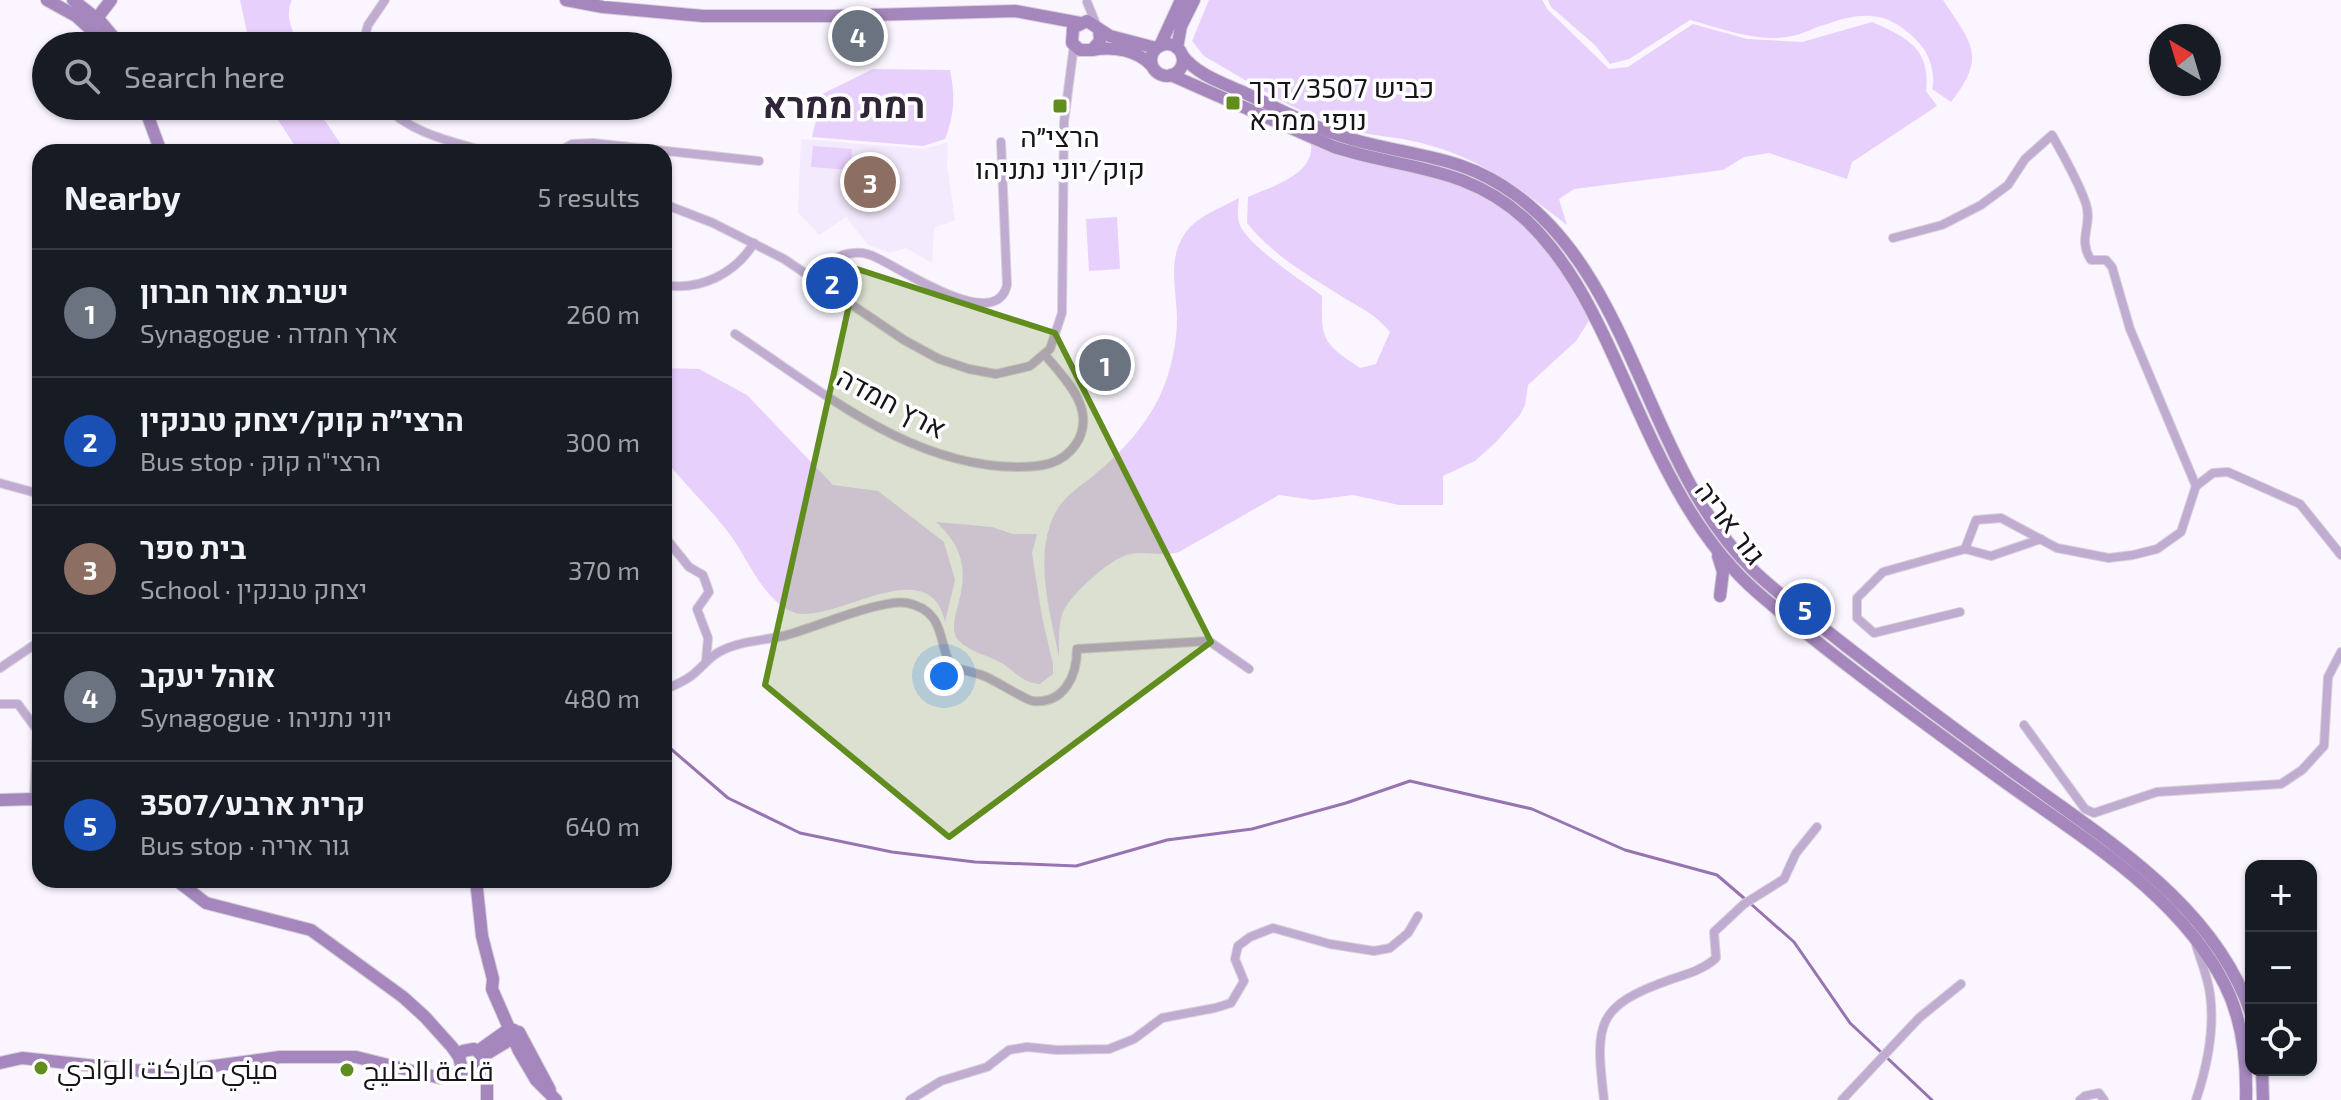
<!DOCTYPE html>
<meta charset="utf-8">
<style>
:root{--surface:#171b24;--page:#242831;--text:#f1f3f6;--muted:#9ea1a6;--line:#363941;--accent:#0b8043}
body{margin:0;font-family:"Exo 2",Cairo,Heebo,sans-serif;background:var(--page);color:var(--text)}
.controls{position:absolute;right:24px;bottom:24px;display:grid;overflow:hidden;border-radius:16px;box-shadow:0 2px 6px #0004}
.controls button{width:72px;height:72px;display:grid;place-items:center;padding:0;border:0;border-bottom:2px solid var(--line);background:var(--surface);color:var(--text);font:40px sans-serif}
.compass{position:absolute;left:2149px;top:24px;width:72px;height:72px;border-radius:50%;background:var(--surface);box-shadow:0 2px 6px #0004;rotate:322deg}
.you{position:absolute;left:944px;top:676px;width:28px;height:28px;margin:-20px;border:6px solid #fff;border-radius:50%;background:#1a73e8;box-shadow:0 0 0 12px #1a73e833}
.badge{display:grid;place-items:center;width:52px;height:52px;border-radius:50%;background:var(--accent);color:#fff;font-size:26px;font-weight:700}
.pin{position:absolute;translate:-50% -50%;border:4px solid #fff;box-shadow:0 2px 8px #0006}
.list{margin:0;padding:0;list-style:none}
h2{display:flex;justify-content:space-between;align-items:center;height:104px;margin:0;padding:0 32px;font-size:34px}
h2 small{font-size:26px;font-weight:400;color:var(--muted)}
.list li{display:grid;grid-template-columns:52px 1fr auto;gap:24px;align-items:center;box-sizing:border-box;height:128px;padding:0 32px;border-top:2px solid var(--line)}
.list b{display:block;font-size:30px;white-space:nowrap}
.list p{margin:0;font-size:26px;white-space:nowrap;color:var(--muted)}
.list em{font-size:26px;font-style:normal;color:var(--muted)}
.icon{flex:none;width:44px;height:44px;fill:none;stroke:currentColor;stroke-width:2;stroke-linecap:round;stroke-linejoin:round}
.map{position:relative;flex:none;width:2341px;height:1100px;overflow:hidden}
.search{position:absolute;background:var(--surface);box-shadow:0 2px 6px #0004;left:32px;top:32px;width:640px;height:88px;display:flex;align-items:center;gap:20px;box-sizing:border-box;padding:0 28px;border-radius:44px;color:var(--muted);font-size:30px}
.panel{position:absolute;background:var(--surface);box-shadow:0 2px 6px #0004;left:32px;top:144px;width:640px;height:744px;border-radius:24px}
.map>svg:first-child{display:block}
.built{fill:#f4eafd}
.green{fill:#e7d0fb}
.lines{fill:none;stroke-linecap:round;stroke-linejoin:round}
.stream{stroke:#9774b1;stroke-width:3}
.street-casing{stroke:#d6d1da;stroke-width:10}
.secondary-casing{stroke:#d6d1da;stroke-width:14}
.street{stroke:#c0acd1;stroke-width:8}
.secondary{stroke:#a587bd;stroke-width:12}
.marked{fill:#618d1f;fill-opacity:0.2;stroke:#618d1f;stroke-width:6;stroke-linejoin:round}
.poi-dot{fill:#618d1f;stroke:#fff;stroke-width:3}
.labels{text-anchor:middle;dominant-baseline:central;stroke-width:7;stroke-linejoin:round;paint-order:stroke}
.poi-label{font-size:28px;fill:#18131b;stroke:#fff;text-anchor:start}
.street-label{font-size:28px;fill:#18131b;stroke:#fff}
.district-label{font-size:36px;font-weight:bold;fill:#302638;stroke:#fff}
</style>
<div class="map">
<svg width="2341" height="1100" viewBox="0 0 2341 1100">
<rect width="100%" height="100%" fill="#faf5fe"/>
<!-- built -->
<path class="built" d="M801 139 924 149 948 142 947 165 955 220 934 228 932 263 906 248 890 253 868 245 846 217 819 235 798 212Z"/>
<!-- green -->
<g class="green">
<path d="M240 0H292C284 17 293 29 298 46H250Z"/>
<path d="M1209 0H1542L1548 10 1609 69 1628 67 1693 24 1747 39 1802 42 1872 22C1906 37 1931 48 1926 91L1937 106 1852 162 1847 179 1769 153 1744 157 1723 170 1574 189 1559 199 1567 225C1517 186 1475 154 1412 141 1392 136 1371 136 1351 130 1299 115 1251 83 1204 56L1192 41Z"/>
<path d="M1548 0H1943C1972 44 1987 56 1951 102L1932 89C1936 75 1930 55 1920 44 1891 12 1866 10 1827 24 1815 27 1804 34 1792 36 1758 43 1723 29 1690 20L1629 59 1610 64 1595 45 1551 7Z"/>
<path d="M873 69 950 70C955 95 955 114 945 139L923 146 812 137 815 124 820 116V95Z"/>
<path d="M269 106H315L346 152H299Z"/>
<path d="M1311 144C1348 164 1390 165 1430 175 1514 195 1549 249 1592 316L1576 341 1528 385 1525 405 1520 415 1495 443 1475 461 1443 476V505H1399L1353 495 1314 500 1279 495 1179 552C1159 557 1147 551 1130 554 1112 557 1067 597 1062 615 1058 628 1059 644 1059 658 1051 616 1036 567 1050 525 1059 499 1073 492 1093 476 1120 454 1148 424 1162 391 1171 371 1177 342 1177 319 1177 292 1167 261 1184 235 1195 217 1221 208 1239 198 1238 208 1236 220 1242 229 1256 251 1301 280 1322 296 1321 341 1323 343 1360 368L1376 364 1390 332C1377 316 1363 309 1346 299 1311 277 1273 256 1247 223L1248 197C1270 187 1315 175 1311 144Z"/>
<path d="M813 146 852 149 851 170 811 167Z"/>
<path d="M1117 217 1120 269 1089 271 1086 219Z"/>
<path d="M664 368 699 369 747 395 833 485 878 491 944 542 955 580 945 622C929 548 832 627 793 612 762 600 747 556 728 532 708 506 684 484 664 458Z"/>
<path d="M936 522 992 527 1013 534H1037L1032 553 1042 617 1053 664V674L1040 684C1025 684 1015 672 1003 664 990 656 970 652 959 641 938 619 993 573 936 522Z"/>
</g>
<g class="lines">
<!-- stream -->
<g class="stream">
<path d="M664 743 728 798 800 833 892 852 975 862 1076 866 1167 840 1252 829 1346 803 1410 781 1532 809 1625 850 1717 875 1745 899"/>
<path d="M1751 904 1794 942 1850 1023 1932 1100"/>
</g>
<defs>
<g id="street">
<path d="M1087 2 1096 24"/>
<path d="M362 46 368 25 385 0"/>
<path d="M385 106C412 134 452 141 487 152"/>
<path d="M558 152 572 144 593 143 759 161"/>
<path d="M664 204 713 223 784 259 904 340 939 359 969 369 996 374 1030 366 1050 349 1062 313 1064 122 1074 45"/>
<path d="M1893 238 1942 225 1981 205 2008 185 2025 159 2052 135C2064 157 2078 180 2086 204 2093 225 2077 239 2091 260H2106L2112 267 2130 329 2196 486"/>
<path d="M812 279C824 267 836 254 853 253 861 252 870 254 877 258 900 268 996 334 1007 285L1001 142"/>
<path d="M664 285C700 291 735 274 754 243"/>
<path d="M735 334C821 390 908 466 1017 467 1040 467 1062 465 1076 444 1098 410 1065 379 1045 355"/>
<path d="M0 483 40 494"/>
<path d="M664 536 689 567 703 575 709 592 697 609 708 638 706 661"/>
<path d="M1965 549 1976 520 2001 518 2057 548 2109 558 2133 555 2157 549 2181 532 2196 486 2213 473 2228 472 2300 504 2341 555"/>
<path d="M1960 612 1874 633 1857 618V598L1883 572 1965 549 1991 556 2041 539"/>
<path d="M0 668 40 641"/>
<path d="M664 690C673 686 683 682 691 676 701 669 708 658 719 652 739 641 761 641 783 636 812 629 882 598 907 603 951 611 936 655 955 667 963 671 975 672 984 676 995 680 1025 700 1033 701 1064 704 1077 676 1077 649L1209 641 1249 669"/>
<path d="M0 704H18L37 730 34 799"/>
<path d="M2024 725 2085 809 2094 813 2157 792 2281 784 2302 770 2324 746 2328 677 2341 652"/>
<path d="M910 1100 941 1081 987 1067 1009 1050 1027 1047 1057 1050 1109 1049 1134 1039 1162 1018 1215 1008 1231 1003 1244 981 1235 959 1238 946 1250 937 1273 928 1330 944 1374 951 1390 948 1408 933 1418 916"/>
<path d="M1604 1100C1595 1023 1595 1006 1672 979 1688 974 1704 969 1716 958L1714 932 1744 904 1784 879 1796 853 1817 827"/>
<path d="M1842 1100 1919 1018 1961 984"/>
<path d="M2080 1100 2085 1096 2099 1093 2104 1100"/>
<path d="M2196 1100C2207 1067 2215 1030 2210 994 2208 978 2201 961 2196 945"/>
</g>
<g id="secondary">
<path d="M47 0 76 16 109 46"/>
<path d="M73 0 101 22 121 46"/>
<path d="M566 0 603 7 703 16H833L1015 11 1080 23"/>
<path d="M94 22 111 0"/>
<path d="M1099 29 1100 41 1092 50H1080L1072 43 1073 28 1087 21 1110 36 1156 48"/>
<circle cx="1167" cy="60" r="16"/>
<path d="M1160 46 1181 0"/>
<path d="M1177 48 1181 26 1194 0"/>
<path d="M1092 50C1113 46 1138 50 1152 66"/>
<path d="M1182 55C1197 75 1223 83 1245 93 1283 111 1321 132 1362 142 1420 157 1465 157 1516 195 1636 283 1646 466 1753 570 1782 598 1815 621 1846 646 1905 692 1965 737 2026 781 2112 844 2214 906 2251 1013"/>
<path d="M1171 75 1334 147C1405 170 1467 165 1526 220 1565 257 1590 305 1612 353 1652 439 1686 531 1759 594 1836 660 1920 720 2002 780 2082 838 2179 894 2225 985 2243 1021 2247 1061 2246 1100"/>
<path d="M144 106 161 152"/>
<path d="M1718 556 1723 572 1720 596"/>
<path d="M0 800 34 799 40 803"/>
<path d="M176 880 206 903 311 930 403 997 425 1017 452 1047 459 1057 462 1069 474 1072 482 1065 480 1053 474 1049 463 1051 459 1057"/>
<path d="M476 880 482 936 493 979 492 989 519 1051 536 1080 556 1100"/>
<path d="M519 1032 550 1090"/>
<path d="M478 1051 509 1029 514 1030"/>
<path d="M483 1056 513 1038 516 1033"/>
<path d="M483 1061 487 1078V1100"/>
<path d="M0 1063 22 1058 162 1073 280 1057H356L440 1078 467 1072"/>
<path d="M2262 1070 2263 1100"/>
</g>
</defs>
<!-- street casing -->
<use href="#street" class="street-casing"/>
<!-- secondary casing -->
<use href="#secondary" class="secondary-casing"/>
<!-- street -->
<use href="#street" class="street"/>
<!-- secondary -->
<use href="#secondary" class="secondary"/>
</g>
<!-- marked area -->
<path class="marked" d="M857 269 1055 333 1211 642 949 837 765 685Z"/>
<!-- markers -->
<g class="poi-dot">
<rect x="1225" y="95" width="16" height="16" rx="4"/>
<rect x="1052" y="98" width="16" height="16" rx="4"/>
<circle cx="41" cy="1068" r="8"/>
<circle cx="347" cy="1070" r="8"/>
</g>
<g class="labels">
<!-- poi labels -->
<g class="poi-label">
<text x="1249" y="87">כביש 3507/דרך<tspan x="1249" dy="32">נופי ממרא</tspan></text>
<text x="1060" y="136" text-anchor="middle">הרצי״ה<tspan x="1060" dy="32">קוק/יוני נתניהו</tspan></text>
<text x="57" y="1068">ميني ماركت الوادي</text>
<text x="363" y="1070">قاعة الخليج</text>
</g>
<!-- street labels -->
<g class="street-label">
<text transform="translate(892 402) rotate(28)">ארץ חמדה</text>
<text transform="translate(1731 522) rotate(53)">גור אריה</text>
</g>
<!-- district labels -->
<g class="district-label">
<text x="844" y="103">רמת ממרא</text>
</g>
</g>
</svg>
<div class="controls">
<button>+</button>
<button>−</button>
<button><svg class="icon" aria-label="locate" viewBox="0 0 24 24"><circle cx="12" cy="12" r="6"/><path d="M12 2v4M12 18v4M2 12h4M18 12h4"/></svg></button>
</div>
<svg class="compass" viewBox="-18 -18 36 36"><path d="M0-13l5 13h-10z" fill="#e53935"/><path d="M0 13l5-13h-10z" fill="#9ea1a6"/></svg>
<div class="you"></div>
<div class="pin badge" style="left:1105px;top:365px;background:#6b7280">1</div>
<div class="pin badge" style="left:832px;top:283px;background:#1a4fb4">2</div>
<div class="pin badge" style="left:870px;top:182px;background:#8d6e63">3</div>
<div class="pin badge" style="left:858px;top:36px;background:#6b7280">4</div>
<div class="pin badge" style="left:1805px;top:609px;background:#1a4fb4">5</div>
<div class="search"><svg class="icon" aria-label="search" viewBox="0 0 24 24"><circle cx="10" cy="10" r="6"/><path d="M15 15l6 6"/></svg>Search here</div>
<section class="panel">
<h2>Nearby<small>5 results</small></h2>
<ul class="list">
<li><span class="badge" style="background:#6b7280">1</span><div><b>ישיבת אור חברון</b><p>Synagogue · ארץ חמדה</p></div><em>260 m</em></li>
<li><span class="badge" style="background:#1a4fb4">2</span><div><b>הרצי״ה קוק/יצחק טבנקין</b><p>Bus stop · הרצי&quot;ה קוק</p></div><em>300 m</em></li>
<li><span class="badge" style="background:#8d6e63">3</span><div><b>בית ספר</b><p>School · יצחק טבנקין</p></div><em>370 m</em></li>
<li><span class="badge" style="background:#6b7280">4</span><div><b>אוהל יעקב</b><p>Synagogue · יוני נתניהו</p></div><em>480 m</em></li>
<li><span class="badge" style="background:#1a4fb4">5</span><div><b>קרית ארבע/3507</b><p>Bus stop · גור אריה</p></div><em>640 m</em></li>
</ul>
</section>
</div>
